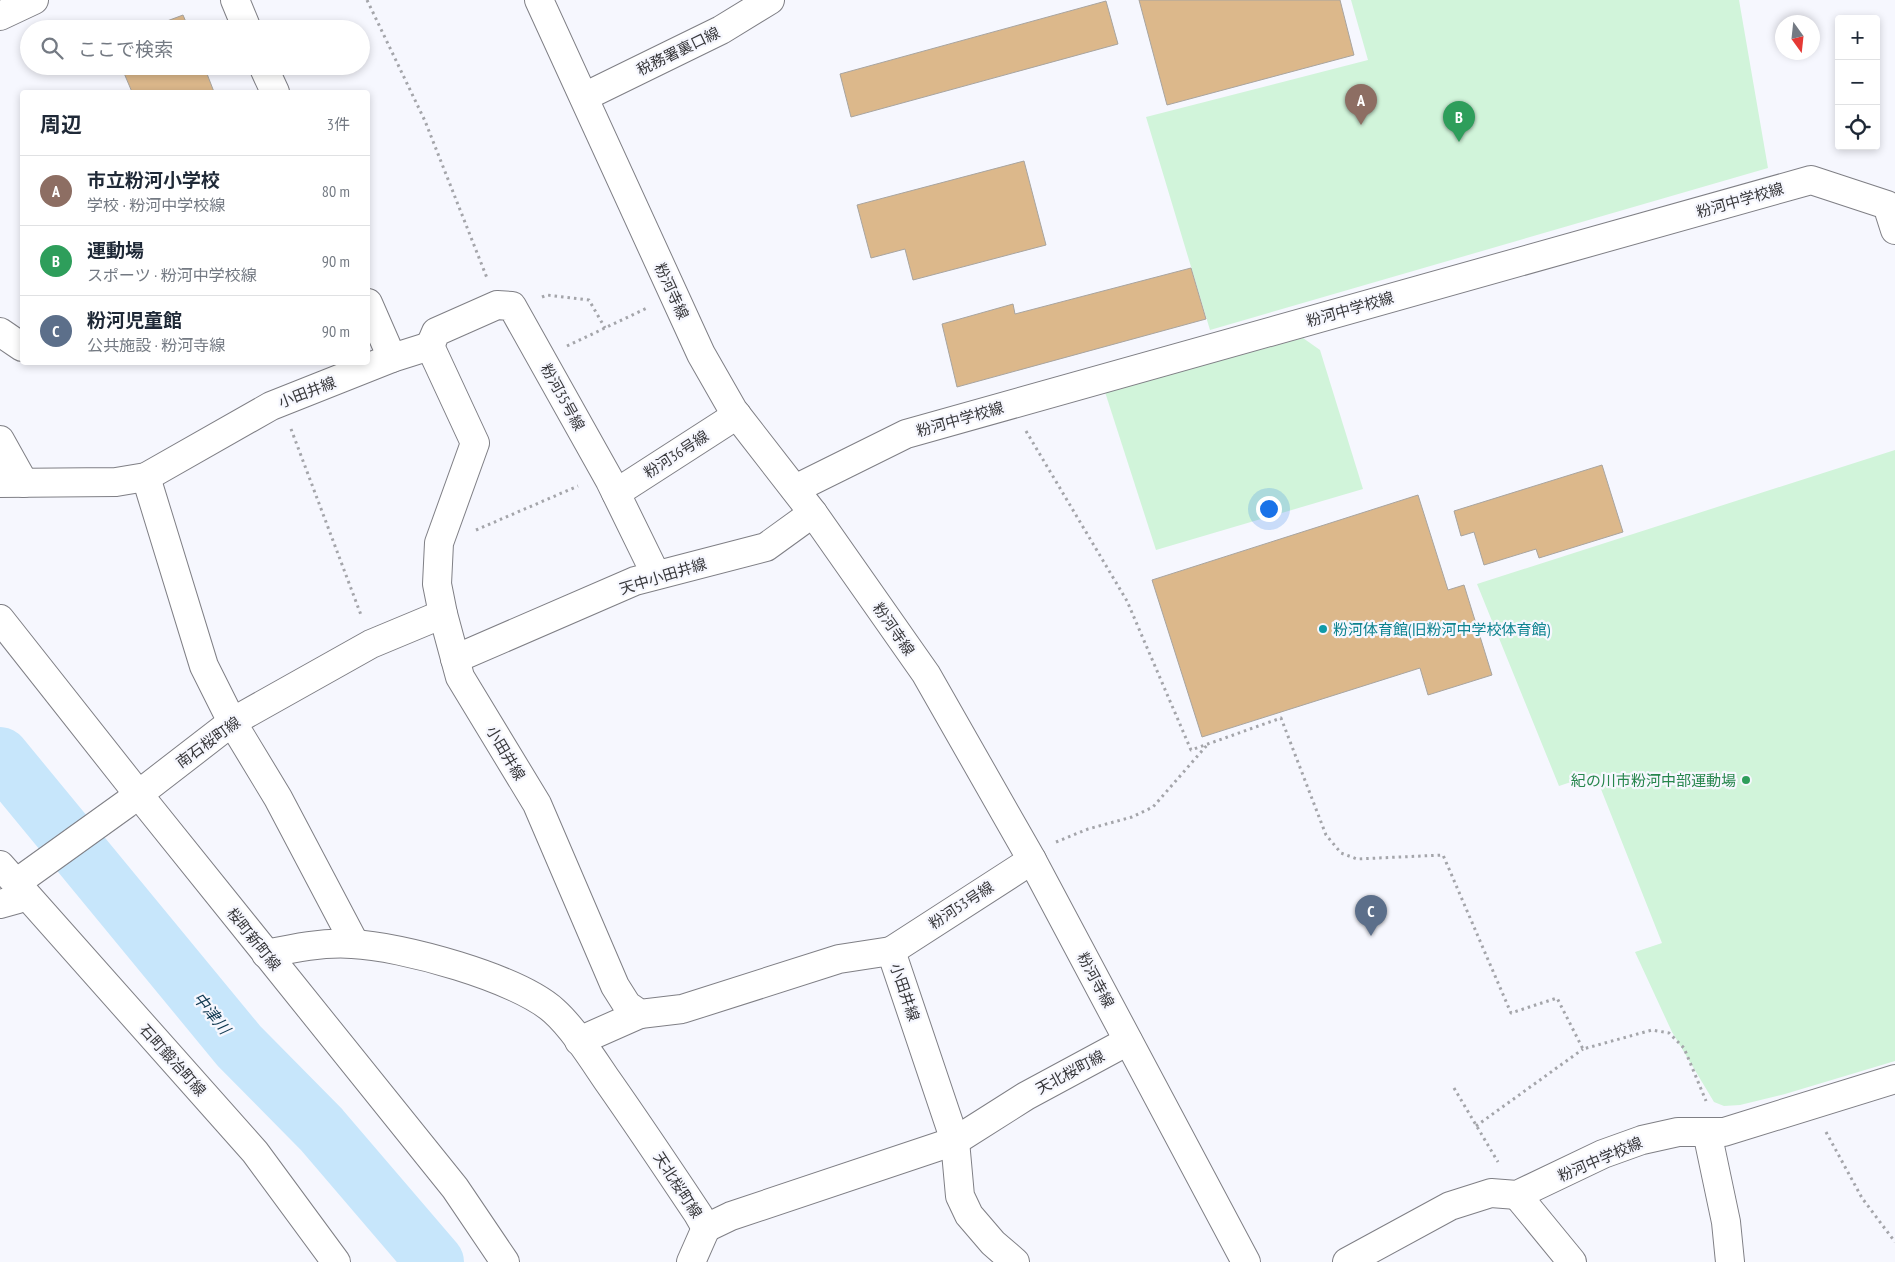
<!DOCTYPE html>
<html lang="ja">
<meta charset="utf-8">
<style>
:root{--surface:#fff;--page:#f2f2f3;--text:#1f2937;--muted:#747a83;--line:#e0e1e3;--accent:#536ee3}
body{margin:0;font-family:"PT Sans Narrow","Noto Sans JP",sans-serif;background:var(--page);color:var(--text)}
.controls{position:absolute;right:15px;top:15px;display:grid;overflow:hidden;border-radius:5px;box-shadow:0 2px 8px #0003}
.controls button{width:45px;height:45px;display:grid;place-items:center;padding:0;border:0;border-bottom:1px solid var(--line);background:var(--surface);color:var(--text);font:25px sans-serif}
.compass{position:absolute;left:1775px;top:15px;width:45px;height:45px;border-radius:50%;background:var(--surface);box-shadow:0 2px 8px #0003;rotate:165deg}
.you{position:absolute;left:1268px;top:508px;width:18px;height:18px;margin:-12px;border:4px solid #fff;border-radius:50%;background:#1a73e8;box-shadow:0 0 0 8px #1a73e833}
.badge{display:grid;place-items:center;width:32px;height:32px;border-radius:50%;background:var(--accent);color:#fff;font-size:16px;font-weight:700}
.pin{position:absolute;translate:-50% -41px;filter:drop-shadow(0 1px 2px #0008)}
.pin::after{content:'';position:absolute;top:26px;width:18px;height:15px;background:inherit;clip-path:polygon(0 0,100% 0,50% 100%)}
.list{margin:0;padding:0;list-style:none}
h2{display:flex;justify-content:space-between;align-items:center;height:65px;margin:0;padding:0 20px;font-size:21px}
h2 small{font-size:16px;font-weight:400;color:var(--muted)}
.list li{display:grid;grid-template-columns:32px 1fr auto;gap:15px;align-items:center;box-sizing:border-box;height:70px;padding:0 20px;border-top:1px solid var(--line)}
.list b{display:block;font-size:19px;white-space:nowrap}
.list p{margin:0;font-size:16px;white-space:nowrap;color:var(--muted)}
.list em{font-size:16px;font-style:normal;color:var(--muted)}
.icon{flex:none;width:28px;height:28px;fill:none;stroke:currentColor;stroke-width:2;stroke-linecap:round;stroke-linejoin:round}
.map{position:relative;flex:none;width:1895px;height:1262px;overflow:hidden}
.search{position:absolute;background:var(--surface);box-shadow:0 2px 8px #0003;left:20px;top:20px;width:350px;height:55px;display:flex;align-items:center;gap:12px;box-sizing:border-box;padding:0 18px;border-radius:28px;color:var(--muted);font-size:19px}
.panel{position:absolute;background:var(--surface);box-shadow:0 2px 8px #0003;left:20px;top:90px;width:350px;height:275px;border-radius:5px}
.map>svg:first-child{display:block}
.green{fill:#d1f4da}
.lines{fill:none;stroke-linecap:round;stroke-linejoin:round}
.river{stroke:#c7e6fb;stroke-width:58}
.building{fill:#dcb88b;stroke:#a8a49f}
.street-casing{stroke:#7f7f85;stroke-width:30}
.secondary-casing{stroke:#7f7f85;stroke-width:30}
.path{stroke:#a4a5aa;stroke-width:3;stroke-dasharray:2.5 4;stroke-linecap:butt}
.street{stroke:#fff;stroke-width:28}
.secondary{stroke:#fff;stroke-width:28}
.culture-dot{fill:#0f9aa8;stroke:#f6f7fe;stroke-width:2}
.leisure-dot{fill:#2e9e5b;stroke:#f6f7fe;stroke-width:2}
.labels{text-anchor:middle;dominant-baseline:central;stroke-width:4.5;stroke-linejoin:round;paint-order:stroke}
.street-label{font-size:15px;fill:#37373a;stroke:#f6f7fe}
.culture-label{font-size:15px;fill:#0d838f;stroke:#f6f7fe;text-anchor:start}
.leisure-label{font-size:15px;fill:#27864d;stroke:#f6f7fe;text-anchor:end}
.water-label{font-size:16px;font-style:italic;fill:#0e3850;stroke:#f6f7fe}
</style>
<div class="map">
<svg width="1895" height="1262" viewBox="0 0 1895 1262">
<rect width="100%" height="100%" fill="#f6f7fe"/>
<!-- green -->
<g class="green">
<path d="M1351 0H1739L1768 168 1210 330 1146 117 1368 60Z"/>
<path d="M1303 338 1320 350 1363 489 1156 550 1105 392Z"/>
<path d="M1895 450V1061L1785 1094 1740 1105 1724 1106 1714 1102 1672 1032 1635 952 1662 943 1595 774 1559 786 1477 584Z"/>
</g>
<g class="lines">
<!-- river -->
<path class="river" d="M0 756 239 1046 321 1129 435 1262"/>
</g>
<!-- building -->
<g class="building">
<path d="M1139 0H1340L1354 55 1167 105Z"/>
<path d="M1106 1 1118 44 851 117 840 74Z"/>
<path d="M183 15 189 29H170L167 21Z"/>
<path d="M121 66H204L214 92H132Z"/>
<path d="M1024 161 1046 245 913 280 905 249 871 258 857 205Z"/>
<path d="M1191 268 1206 319 957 387 942 324 1013 304 1015 314Z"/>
<path d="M1602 465 1623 532 1539 558 1536 549 1484 565 1474 532 1461 536 1454 511Z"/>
<path d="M1418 495 1448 590 1464 585 1492 675 1428 695 1420 668 1202 737 1152 580Z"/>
</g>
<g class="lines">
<defs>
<g id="street">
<path d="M235 0 247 29"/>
<path d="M263 66 275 92"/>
<path d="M584 97 721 30 770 0"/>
<path d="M368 303 392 358"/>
<path d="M0 332 22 347"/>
<path d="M430 346 475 443 439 543 437 584 443 614 460 677 537 804 615 986 627 1005 640 1014 682 1009 839 959 891 951 955 1141 960 1196 969 1215 993 1243 1015 1262"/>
<path d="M430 346 436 332 497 305 512 306 610 481 656 575"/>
<path d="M0 440 24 483"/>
<path d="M146 477 204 666 232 722 278 798 355 944"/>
<path d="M0 483 116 482 146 477 271 406 392 358 430 346"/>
<path d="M795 489 906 434 1811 180 1887 205 1895 230"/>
<path d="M616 493 737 415"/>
<path d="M0 619 139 795 455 1188 505 1262"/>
<path d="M455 659 635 581 766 547 813 513"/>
<path d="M0 865 255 1152 336 1262"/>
<path d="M0 904 18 899 23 878 126 804 232 722 371 644 443 614"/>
<path d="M891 951 1032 860"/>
<path d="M266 954C294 948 323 942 352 944 401 946 518 978 554 1011 573 1028 592 1058 607 1080 638 1124 668 1169 698 1214L706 1228 731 1216 955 1141 1026 1096 1128 1041"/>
<path d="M579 1041 640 1014"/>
<path d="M1707 1132 1726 1222 1730 1262"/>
<path d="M1517 1195 1572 1262"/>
<path d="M691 1262 706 1228"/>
<path d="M1347 1262 1450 1206 1491 1193 1517 1195 1603 1154 1642 1140 1678 1132H1724L1895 1079"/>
</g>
<g id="secondary">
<path d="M539 0 701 354 733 410 813 513 926 674 1032 860 1246 1262"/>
<path d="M0 16 34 0"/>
</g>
</defs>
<!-- street casing -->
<use href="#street" class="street-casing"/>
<!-- secondary casing -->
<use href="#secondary" class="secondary-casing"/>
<!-- path -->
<g class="path">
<path d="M367 0 425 121 487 278"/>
<path d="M542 297 547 295 589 300 605 328"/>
<path d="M567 346 647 308"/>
<path d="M291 429 361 615"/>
<path d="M1026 431 1127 601 1191 750 1281 718 1326 835 1341 853 1357 859 1443 855 1511 1013 1557 998 1583 1049 1652 1030 1669 1033 1684 1048 1706 1101"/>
<path d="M476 530 578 486"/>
<path d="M1056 842 1088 829 1132 817 1153 807 1208 744"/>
<path d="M1454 1088 1498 1162"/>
<path d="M1476 1126 1583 1049"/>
<path d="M1826 1132 1862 1198 1895 1242"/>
</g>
<!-- street -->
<use href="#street" class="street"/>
<!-- secondary -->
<use href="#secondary" class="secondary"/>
</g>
<!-- markers -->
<circle class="culture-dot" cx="1323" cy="629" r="5"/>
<circle class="leisure-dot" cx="1746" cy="780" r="5"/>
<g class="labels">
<!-- street labels -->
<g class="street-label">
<text transform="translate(678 51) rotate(-26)">税務署裏口線</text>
<text transform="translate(1740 200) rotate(-16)">粉河中学校線</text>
<text transform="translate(672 291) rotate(65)">粉河寺線</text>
<text transform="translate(1350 309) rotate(-16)">粉河中学校線</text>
<text transform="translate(307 392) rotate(-21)">小田井線</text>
<text transform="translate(563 397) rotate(61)">粉河35号線</text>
<text transform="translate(960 419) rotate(-16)">粉河中学校線</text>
<text transform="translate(676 454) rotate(-33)">粉河36号線</text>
<text transform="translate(663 576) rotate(-17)">天中小田井線</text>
<text transform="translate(894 629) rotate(55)">粉河寺線</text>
<text transform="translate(208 742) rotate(-36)">南石桜町線</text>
<text transform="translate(506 753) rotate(59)">小田井線</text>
<text transform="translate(961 905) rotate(-33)">粉河53号線</text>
<text transform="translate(254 939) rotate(51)">桜町新町線</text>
<text transform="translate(1096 980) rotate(62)">粉河寺線</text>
<text transform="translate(905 992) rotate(71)">小田井線</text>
<text transform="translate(173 1060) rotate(48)">石町鍛冶町線</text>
<text transform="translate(1070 1072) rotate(-28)">天北桜町線</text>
<text transform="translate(1600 1159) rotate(-23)">粉河中学校線</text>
<text transform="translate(678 1185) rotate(57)">天北桜町線</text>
</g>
<!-- culture labels -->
<g class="culture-label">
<text x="1333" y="629">粉河体育館(旧粉河中学校体育館)</text>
</g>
<!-- leisure labels -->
<g class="leisure-label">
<text x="1736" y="780">紀の川市粉河中部運動場</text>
</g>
<!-- water labels -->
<g class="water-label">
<text transform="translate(212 1013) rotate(51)">中津川</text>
</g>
</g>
</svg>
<div class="controls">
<button>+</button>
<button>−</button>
<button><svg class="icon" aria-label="locate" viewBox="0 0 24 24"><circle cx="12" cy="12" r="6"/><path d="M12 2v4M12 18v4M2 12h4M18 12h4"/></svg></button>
</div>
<svg class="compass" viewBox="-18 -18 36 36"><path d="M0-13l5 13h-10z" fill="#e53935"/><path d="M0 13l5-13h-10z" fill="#747a83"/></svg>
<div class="you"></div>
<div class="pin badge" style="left:1361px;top:125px;background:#8d6e63">A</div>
<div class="pin badge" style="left:1459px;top:142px;background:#2e9e5b">B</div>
<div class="pin badge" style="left:1371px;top:936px;background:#5c6f8a">C</div>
<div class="search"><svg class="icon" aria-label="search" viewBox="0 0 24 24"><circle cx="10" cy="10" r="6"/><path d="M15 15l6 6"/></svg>ここで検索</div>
<section class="panel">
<h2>周辺<small>3件</small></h2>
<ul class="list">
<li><span class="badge" style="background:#8d6e63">A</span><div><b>市立粉河小学校</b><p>学校 · 粉河中学校線</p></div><em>80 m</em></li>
<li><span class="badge" style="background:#2e9e5b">B</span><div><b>運動場</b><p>スポーツ · 粉河中学校線</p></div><em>90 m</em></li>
<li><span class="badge" style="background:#5c6f8a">C</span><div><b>粉河児童館</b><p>公共施設 · 粉河寺線</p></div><em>90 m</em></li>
</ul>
</section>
</div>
